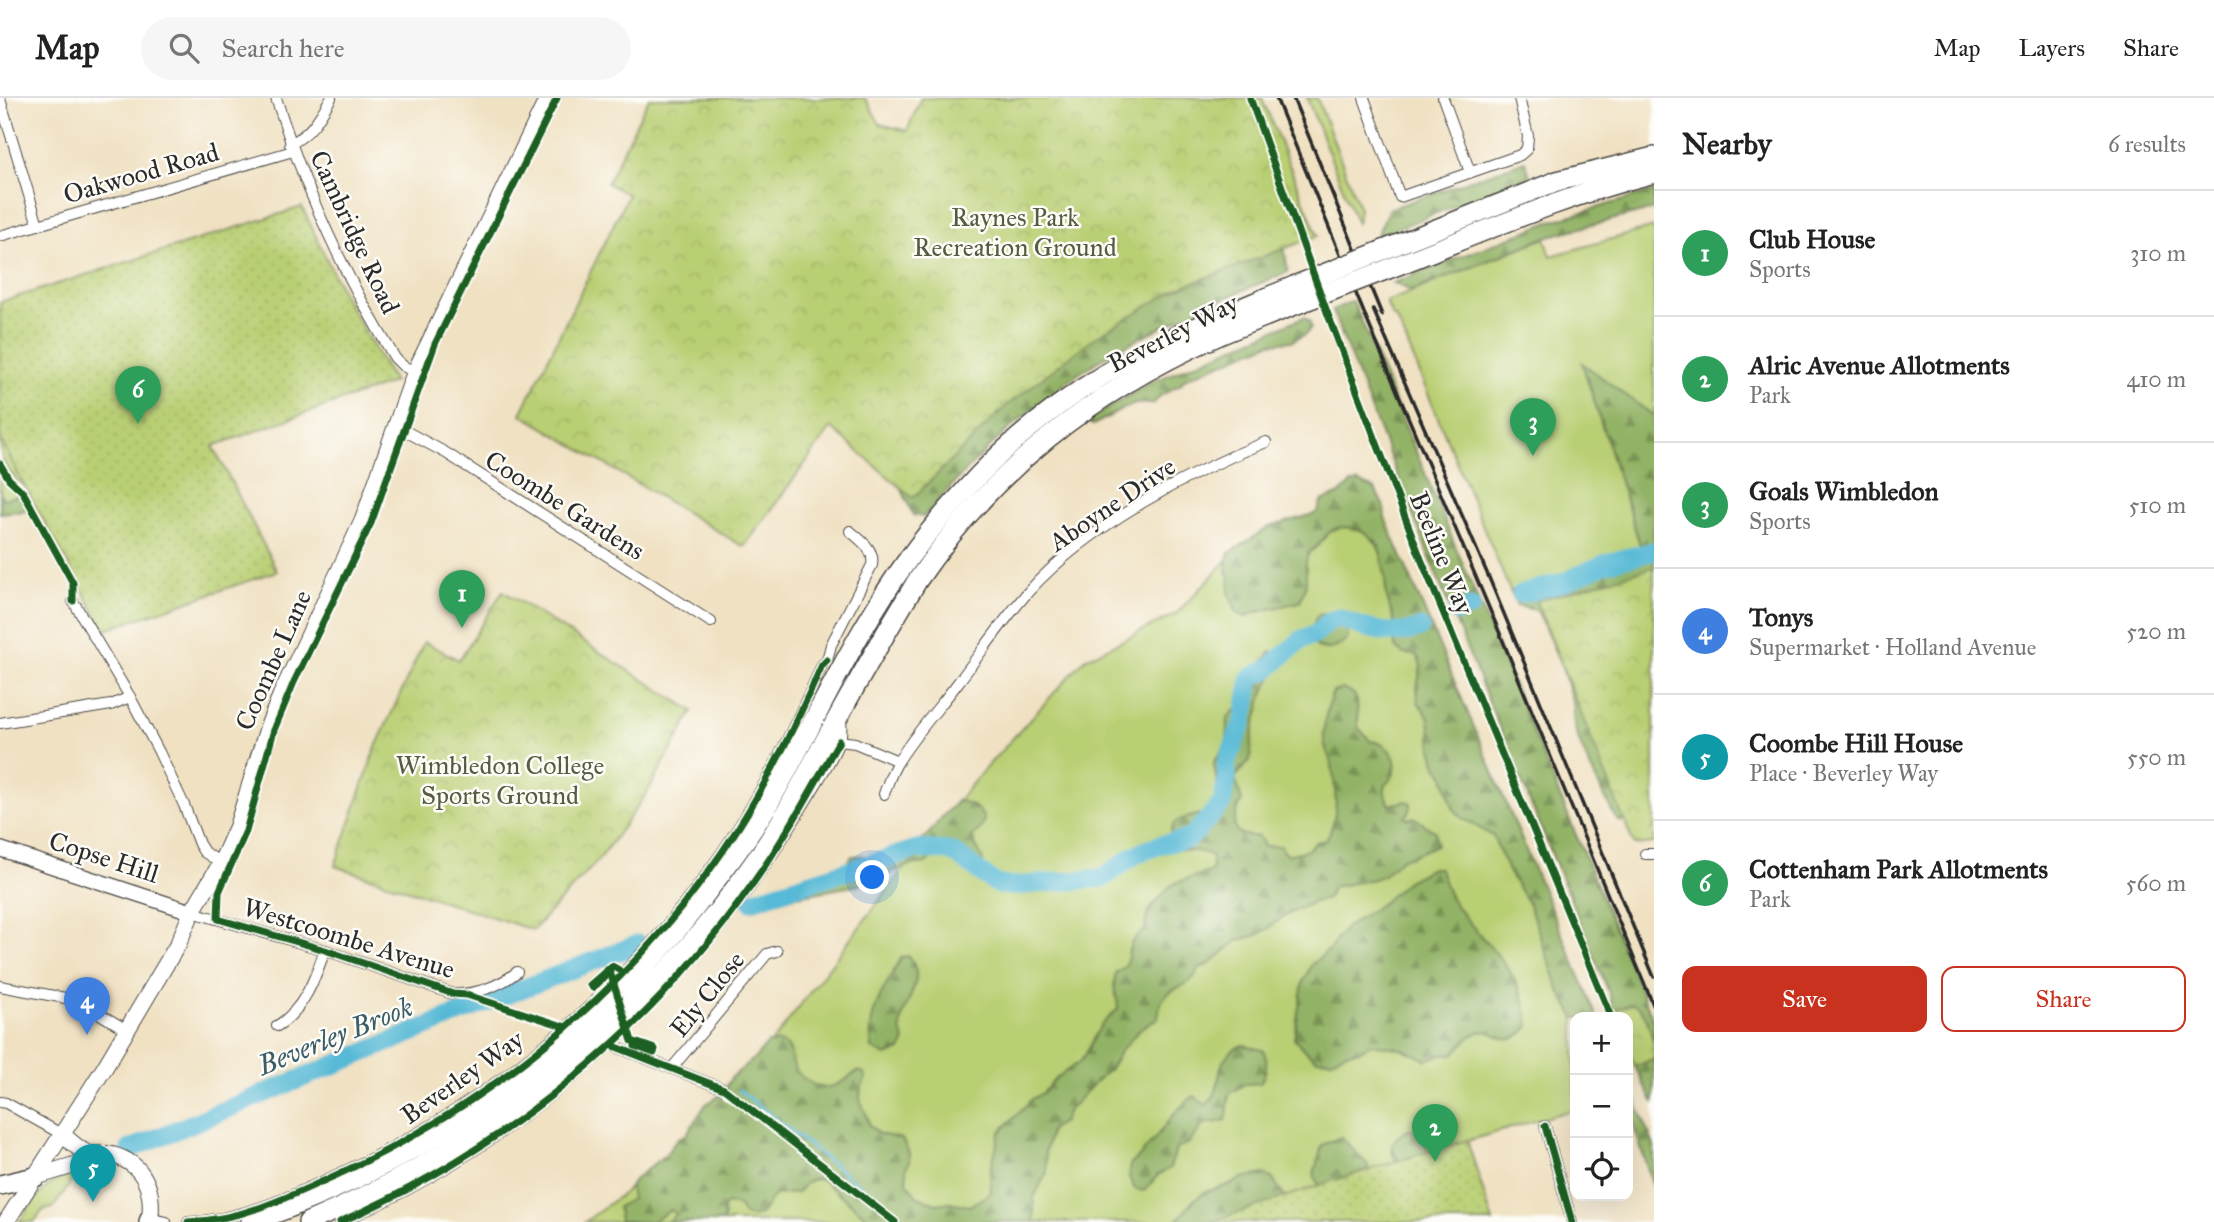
<!DOCTYPE html>
<meta charset="utf-8">
<style>
:root{--surface:#fff;--page:#f6f6f6;--text:#222;--muted:#767676;--line:#e0e0e0;--accent:#c8321e}
body{margin:0;font-family:"IM FELL Great Primer",serif;background:var(--page);color:var(--text)}
.controls{position:absolute;right:21px;bottom:21px;display:grid;overflow:hidden;border-radius:14px;box-shadow:0 7px 28px #0002}
.controls button{width:63px;height:63px;display:grid;place-items:center;padding:0;border:0;border-bottom:2px solid var(--line);background:var(--surface);color:var(--text);font:35px sans-serif}
.you{position:absolute;left:873px;top:780px;width:24px;height:24px;margin:-18px;border:5px solid #fff;border-radius:50%;background:#1a73e8;box-shadow:0 0 0 10px #1a73e833}
.badge{display:grid;place-items:center;width:46px;height:46px;border-radius:50%;background:var(--accent);color:#fff;font-size:23px;font-weight:700}
.pin{position:absolute;translate:-50% -58px;filter:drop-shadow(0 2px 4px #0008)}
.pin::after{content:'';position:absolute;top:37px;width:24px;height:21px;background:inherit;clip-path:polygon(0 0,100% 0,50% 100%)}
.list{margin:0;padding:0;list-style:none}
h2{display:flex;justify-content:space-between;align-items:center;height:91px;margin:0;padding:0 28px;font-size:30px}
h2 small{font-size:23px;font-weight:400;color:var(--muted)}
.list li{display:grid;grid-template-columns:46px 1fr auto;gap:21px;align-items:center;box-sizing:border-box;height:126px;padding:0 28px;border-top:2px solid var(--line)}
.list b{display:block;font-size:26px;white-space:nowrap}
.list p{margin:0;font-size:23px;white-space:nowrap;color:var(--muted)}
.list em{font-size:23px;font-style:normal;color:var(--muted)}
.actions{display:flex;gap:14px;padding:21px 28px}
.actions a{flex:1;padding:16px 0;border:2px solid var(--accent);border-radius:14px;text-align:center;font-size:24px;color:var(--accent)}
.actions .main{background:var(--accent);color:#fff}
.icon{flex:none;width:38px;height:38px;fill:none;stroke:currentColor;stroke-width:2;stroke-linecap:round;stroke-linejoin:round}
.map{position:relative;flex:none;width:1654px;height:1124px;overflow:hidden}
header{display:flex;align-items:center;gap:42px;box-sizing:border-box;height:98px;padding:0 35px;background:var(--surface);border-bottom:2px solid var(--line)}
header strong{font-size:33px}
nav{display:flex;gap:38px;margin-inline-start:auto;font-size:24px}
.search{width:490px;height:63px;background:var(--page);display:flex;align-items:center;gap:18px;box-sizing:border-box;padding:0 24px;border-radius:38px;color:var(--muted);font-size:26px}
main{display:flex}
aside{flex:1;background:var(--surface)}
.map>svg:first-child{display:block}
.grass{fill:#b9cf73;stroke:#727d4f;stroke-width:2}
.forest{fill:url(#forest-firs);stroke:#5e6e48;stroke-width:2}
.park{fill:url(#park-crowns);stroke:#727d4f;stroke-width:2}
.garden{fill:url(#garden-dots);stroke:#727d4f;stroke-width:2}
.lines{fill:none;stroke-linecap:round;stroke-linejoin:round}
.stream{stroke:#57b9d6;stroke-width:3.5}
.river{stroke:#57b9d6;stroke-width:19}
.street-casing{stroke:#494642;stroke-width:12}
.secondary-casing{stroke:#494642;stroke-width:17}
.primary-casing{stroke:#494642;stroke-width:18}
.highway-casing{stroke:#494642;stroke-width:22}
.street{stroke:#fff;stroke-width:10}
.secondary{stroke:#fff;stroke-width:14}
.primary{stroke:#fff;stroke-width:16}
.highway{stroke:#fff;stroke-width:19}
.rail{stroke:#2b2b2b;stroke-width:3.5}
.highway-bridge-casing{stroke:#494642;stroke-width:22;stroke-linecap:butt}
.highway-bridge{stroke:#fff;stroke-width:19}
.cycleway-casing{stroke:#fdfcf7;stroke-width:11}
.cycleway{stroke:#1b5e20;stroke-width:7}
.labels{text-anchor:middle;dominant-baseline:central;stroke-width:5;stroke-linejoin:round;paint-order:stroke}
.street-label{font-size:26px;fill:#2b2b2b;stroke:#fdfcf7}
.park-label{font-size:26px;fill:#565c41;stroke:#fdfcf7}
.water-label{font-size:28px;font-style:italic;fill:#3a5d67;stroke:#fdfcf7}
</style>
<header>
<strong>Map</strong>
<div class="search"><svg class="icon" aria-label="search" viewBox="0 0 24 24"><circle cx="10" cy="10" r="6"/><path d="M15 15l6 6"/></svg>Search here</div>
<nav><a>Map</a><a>Layers</a><a>Share</a></nav>
</header>
<main>
<div class="map">
<svg width="1654" height="1124" viewBox="0 0 1654 1124">
<defs>
<pattern id="forest-firs" width="22" height="20" patternUnits="userSpaceOnUse" patternTransform="scale(1.75)"><rect width="22" height="20" fill="#92b265"/><path d="M5 1l3.5 6h-7zM16 11l3.5 6h-7z" fill="#779153"/></pattern>
<pattern id="park-crowns" width="20" height="18" patternUnits="userSpaceOnUse" patternTransform="scale(1.75)"><rect width="20" height="18" fill="#b9cf73"/><path d="M2 6a3 3 0 1 1 6 0M12 15a3 3 0 1 1 6 0" fill="none" stroke="#9fb264"/></pattern>
<pattern id="garden-dots" width="8" height="8" patternUnits="userSpaceOnUse" patternTransform="scale(1.75)"><rect width="8" height="8" fill="#b9cf73"/><path d="M2 2h.1M6 6h.1" fill="none" stroke="#9fb264" stroke-width="1.8" stroke-linecap="round"/></pattern>
</defs>
<rect width="100%" height="100%" fill="#fdfcf7"/>
<filter id="ink" filterUnits="userSpaceOnUse"><feTurbulence type="fractalNoise" baseFrequency=".0143" numOctaves="2"/><feDisplacementMap in="SourceGraphic" scale="14" xChannelSelector="R" yChannelSelector="G"/><feConvolveMatrix kernelMatrix="1 2 1 2 8 2 1 2 1" color-interpolation-filters="sRGB"/></filter>
<filter id="wash" filterUnits="userSpaceOnUse"><feTurbulence type="fractalNoise" baseFrequency=".00686" numOctaves="4" result="noise"/><feDisplacementMap in="SourceGraphic" scale="28" xChannelSelector="R" yChannelSelector="G"/><feGaussianBlur stdDeviation="1.57" result="paint"/><feColorMatrix in="noise" values="0 0 0 0 0 0 0 0 0 0 0 0 0 0 0 0 0 1.4 0 .05"/><feComposite in="paint" operator="in"/></filter>
<g filter="url(#wash)">
<rect width="100%" height="100%" fill="#f0e1c2"/>
<!-- grass -->
<g class="grass">
<path d="M1307 0H1317L1359 109 1357 126Z"/>
<path d="M1654 129V318L1583 267 1641 450 1510 493 1397 221 1392 218 1386 204 1545 140 1551 158Z"/>
<path d="M0 340 25 389C6 373 0 366 0 340Z"/>
<path d="M0 373 20 397 2 403 0 398Z"/>
<path d="M1378 405 1575 919V1011L1326 1085 1211 1124H585L626 1093 686 1041 736 986 776 939 936 728 983 673 1085 561 1176 516 1240 449Z"/>
<path d="M71 1076 72 1083 53 1110 43 1112 34 1124H19C35 1102 44 1084 71 1076Z"/>
</g>
<!-- forest -->
<g class="forest">
<path d="M1525 63 1530 78 1376 139 1389 111Z"/>
<path d="M1654 93V111L1549 138 1412 193 1393 185 1552 123Z"/>
<path d="M1284 148 1288 174C1225 199 1162 226 1103 260 1034 302 976 359 923 419L913 417 901 389 1122 213Z"/>
<path d="M1353 203 1654 924V942L1641 911 1631 906 1612 913 1610 897 1443 493 1332 212Z"/>
<path d="M1304 219 1309 223 1311 229 1306 236 1292 243 1270 245 1184 281 1181 286 1160 298 1154 305 1135 306 1123 311 1093 327 1089 325 1092 320 1148 286Z"/>
<path d="M1582 265 1654 318V472L1625 714 1622 724 1617 722C1606 702 1566 629 1574 609L1561 567 1537 512 1517 508 1510 493 1641 449Z"/>
<path d="M1358 384 1375 391 1384 409 1385 420 1597 919 1575 920 1560 894 1529 807 1508 773 1493 738 1462 720 1453 710 1443 675 1437 668 1432 651 1429 620 1418 604 1417 590 1421 568 1417 557 1403 556 1395 549C1394 542 1396 534 1395 527 1394 518 1388 509 1387 500 1383 476 1388 438 1354 431 1349 430 1342 428 1338 430 1325 433 1321 449 1309 454L1306 463V486L1300 504 1253 515 1246 519 1237 515 1229 495 1230 479 1227 474 1228 456 1269 429 1314 416 1318 413 1321 403 1338 397 1351 386Z"/>
<path d="M0 394 3 401 22 397 28 408 26 413 0 415Z"/>
<path d="M1328 515 1343 517 1348 528 1347 542C1336 551 1329 554 1316 548 1311 535 1310 529 1318 517Z"/>
<path d="M1280 553 1288 557V562L1276 572 1264 593 1253 634 1250 662 1235 680 1242 703C1230 726 1229 739 1259 738L1264 748H1281L1283 754 1288 757 1307 752 1316 744 1326 742C1340 718 1336 694 1332 668 1330 659 1325 652 1324 642 1323 628 1327 608 1333 594L1342 591 1354 596 1357 603 1358 629 1370 643C1386 644 1400 659 1394 675 1392 681 1386 685 1385 690 1384 696 1387 702 1390 707L1406 703 1411 705 1410 713 1405 719 1409 721 1413 719C1422 723 1426 730 1435 733L1437 747 1409 759 1402 760 1384 777 1374 781 1333 789 1327 801 1313 804 1286 817 1260 836 1237 843 1208 867 1199 870C1189 897 1160 882 1158 920L1141 930 1121 952 1109 972 1102 977 1067 1014 1063 1024 1051 1031 1045 1055 1047 1074 1034 1099V1124H873L822 1082C809 1079 805 1086 797 1095L774 1097 760 1117 752 1119 744 1117 739 1108 726 1106 723 1110 724 1119 723 1124H667L676 1116 671 1112 651 1124 620 1123 618 1109 631 1101V1086L635 1081 666 1056 678 1040 686 1037 706 1006 721 997 731 980 756 959 768 945C774 945 780 943 785 946 793 951 790 964 796 972 802 981 818 992 829 989 841 987 849 978 859 973L865 976 866 980C852 1007 866 1003 869 1027L879 1036 902 1041 909 1055V1065L906 1070 907 1084 916 1098 936 1106 950 1104 969 1108 991 1095 990 1074 1000 1034 1032 1001 1044 994 1056 980 1081 963 1101 927 1118 911C1118 895 1111 895 1116 874 1132 868 1125 857 1132 844 1135 839 1141 835 1145 832 1146 818 1148 812 1158 802 1162 798 1165 793 1169 789 1179 781 1200 778 1212 773V758C1197 749 1185 756 1173 749 1162 709 1199 726 1214 708 1224 696 1214 678 1214 664L1227 646 1228 619 1245 603 1244 582 1248 576 1258 570 1271 554Z"/>
<path d="M959 703C969 704 989 715 982 728 980 732 976 734 973 738 973 753 989 758 980 773 962 774 940 745 926 765L910 767 859 787 751 806 756 799 840 772 852 758C861 757 868 759 876 758 896 757 892 744 916 748 933 736 941 714 959 703Z"/>
<path d="M1432 770H1439C1444 780 1446 791 1451 800 1481 847 1522 866 1529 928 1505 957 1500 929 1479 934 1469 937 1460 949 1453 956L1440 957 1426 962 1403 951 1371 946 1360 952 1344 955 1332 962 1316 961 1305 953 1294 940 1303 884 1312 866 1329 852 1345 830 1385 803 1407 783Z"/>
<path d="M908 858C934 886 888 914 905 942L901 952 886 958 872 950C865 916 886 887 902 859Z"/>
<path d="M1243 947 1263 952C1269 962 1266 976 1260 985L1245 986 1229 996C1225 1026 1234 1022 1204 1026L1188 1046 1177 1049 1170 1070 1158 1077 1144 1093 1135 1091 1129 1079 1130 1067C1155 1047 1168 1016 1194 998L1206 1007C1228 990 1208 960 1243 947Z"/>
<path d="M1654 960V1004C1645 996 1642 979 1635 969Z"/>
<path d="M1628 992 1637 1006 1654 1048V1092L1628 1009Z"/>
<path d="M1408 1032C1423 1032 1428 1045 1429 1058L1400 1067C1387 1054 1391 1040 1408 1032Z"/>
<path d="M1341 1039 1368 1067 1367 1079 1328 1096C1305 1075 1317 1074 1322 1047Z"/>
<path d="M1264 1076 1273 1081 1287 1103 1222 1124H1176L1193 1103 1205 1094 1232 1086 1242 1080Z"/>
</g>
<!-- park -->
<g class="park">
<path d="M649 0H865L880 26 907 33 921 0H1262L1318 138 1176 191 1095 239 1005 309 913 400 831 330 744 449 521 316 628 97 607 85Z"/>
<path d="M1654 469V745L1634 747 1536 503Z"/>
<path d="M503 493 693 613 647 695 601 759 533 832 335 768 376 649 424 544 459 562Z"/>
<path d="M1631 906C1649 909 1654 945 1654 960L1635 969 1628 952V919H1614L1612 913Z"/>
</g>
<!-- garden -->
<g class="garden">
<path d="M302 109 345 200 394 284 213 348 277 473 105 532 25 389 0 340V204Z"/>
<path d="M1467 1042 1493 1124H1211L1326 1085Z"/>
</g>
<g class="lines">
<!-- stream -->
<path class="stream" d="M739 992 906 1124"/>
<!-- river -->
<g class="river">
<path d="M1521 496 1564 484 1606 465 1654 453"/>
<path d="M1457 514 1471 509"/>
<path d="M751 803 917 751 949 753 956 756 992 783 999 787 1013 788 1103 780 1135 757 1159 747 1188 741 1196 734 1222 705 1227 681 1226 666 1244 621 1251 579 1267 572 1302 541 1314 537 1331 522 1340 520C1363 531 1396 540 1420 530"/>
<path d="M130 1051 475 909 638 846"/>
</g>
</g>
</g>
<g filter="url(#ink)">
<g class="lines">
<defs>
<g id="street">
<path d="M276 0C305 92 344 178 395 260L403 268 415 274"/>
<path d="M1364 0 1400 99 1520 57 1527 51 1528 38 1519 0"/>
<path d="M1443 0 1470 74"/>
<path d="M0 1 38 127"/>
<path d="M290 46C311 36 320 19 331 0"/>
<path d="M0 138 293 53"/>
<path d="M396 328 446 355 711 524"/>
<path d="M73 503 130 599 159 654 184 707 199 746 204 754 221 765"/>
<path d="M0 625 111 607 130 599"/>
<path d="M839 643 855 645 898 663"/>
<path d="M884 696C888 685 892 672 899 662 916 635 938 611 957 586 981 555 1003 522 1029 493 1088 428 1186 376 1266 344"/>
<path d="M1645 756H1654"/>
<path d="M192 814 325 852 453 896C475 897 500 888 517 874"/>
<path d="M0 888 76 902 127 932"/>
<path d="M277 928C304 912 315 880 325 852"/>
<path d="M611 947 724 991"/>
<path d="M672 970 767 856 777 853"/>
<path d="M0 1004 6 1005 63 1037"/>
<path d="M1545 1028 1572 1124"/>
<path d="M150 1121 166 1124"/>
<path d="M188 1124C244 1122 293 1097 343 1074 504 999 645 878 740 727 772 676 798 622 822 567L827 562 831 547 872 467C875 451 861 443 850 433"/>
<path d="M340 1124C530 1041 688 897 795 721 805 703 838 654 841 637 842 632 841 626 841 621"/>
</g>
<path id="secondary" d="M0 751 192 814"/>
<g id="primary">
<path d="M63 1037C70 1043 77 1050 85 1054 94 1059 103 1054 112 1057 144 1065 154 1092 150 1121"/>
<path d="M35 1079 84 1064 94 1057"/>
<path d="M6 1124 105 969 178 846 192 814 221 765 237 729 268 629 281 597 363 422 415 274 548 0"/>
</g>
<g id="highway">
<path d="M1381 153 1557 83 1654 59"/>
<path d="M1388 171C1476 137 1563 98 1654 75"/>
<path d="M0 1087 35 1079"/>
<path d="M149 1124 150 1121"/>
<path d="M251 1124C435 1059 589 951 707 794 729 765 751 736 769 705 816 623 854 535 909 460 930 431 955 403 979 377 1027 327 1087 283 1148 252 1195 228 1245 209 1294 188"/>
<path d="M308 1124C488 1049 643 923 755 763 783 724 804 681 827 639 856 586 886 534 917 483 994 370 1091 295 1215 239 1243 227 1272 216 1300 205"/>
</g>
</defs>
<!-- street casing -->
<use href="#street" class="street-casing"/>
<!-- secondary casing -->
<use href="#secondary" class="secondary-casing"/>
<!-- primary casing -->
<use href="#primary" class="primary-casing"/>
<!-- highway casing -->
<use href="#highway" class="highway-casing"/>
<!-- street -->
<use href="#street" class="street"/>
<!-- secondary -->
<use href="#secondary" class="secondary"/>
<!-- primary -->
<use href="#primary" class="primary"/>
<!-- highway -->
<use href="#highway" class="highway"/>
<!-- rail -->
<g class="rail">
<path d="M1276 0 1364 215 1498 531 1654 909"/>
<path d="M1293 0 1382 217"/>
<path d="M1373 211 1490 482 1654 879"/>
</g>
<defs>
<g id="highway-bridge">
<path d="M1294 188 1381 153"/>
<path d="M1300 205 1388 171"/>
</g>
</defs>
<!-- highway-bridge casing -->
<use href="#highway-bridge" class="highway-bridge-casing"/>
<!-- highway-bridge -->
<use href="#highway-bridge" class="highway-bridge"/>
<defs>
<g id="cycleway">
<path d="M557 0 435 246 371 425 294 584 274 632 246 733 219 794 218 821 325 852 453 896 467 897 566 929"/>
<path d="M1250 0 1327 214 1421 461 1611 919"/>
<path d="M0 366 9 381 23 394 73 485V503"/>
<path d="M619 872 612 868 590 887 593 890 610 874 632 943 655 951 654 955 635 948"/>
<path d="M611 947 724 991 895 1124"/>
<path d="M1545 1028 1572 1124"/>
<path d="M188 1124C244 1122 293 1097 343 1074 504 999 645 878 740 727 772 676 798 622 822 567L827 562"/>
<path d="M340 1124C502 1053 649 934 751 788 784 742 811 692 839 643"/>
</g>
</defs>
<!-- cycleway casing -->
<use href="#cycleway" class="cycleway-casing"/>
<!-- cycleway -->
<use href="#cycleway" class="cycleway"/>
</g>
</g>
<g class="labels">
<!-- street labels -->
<g class="street-label">
<text transform="translate(141 75) rotate(-16)">Oakwood Road</text>
<text transform="translate(355 134) rotate(65)">Cambridge Road</text>
<text transform="translate(1173 235) rotate(-27)">Beverley Way</text>
<text transform="translate(1112 406) rotate(-34)">Aboyne Drive</text>
<text transform="translate(565 407) rotate(32)">Coombe Gardens</text>
<text transform="translate(1442 455) rotate(68)">Beeline Way</text>
<text transform="translate(273 562) rotate(-66)">Coombe Lane</text>
<text transform="translate(104 759) rotate(18)">Copse Hill</text>
<text transform="translate(349 840) rotate(17)">Westcoombe Avenue</text>
<text transform="translate(707 896) rotate(-51)">Ely Close</text>
<text transform="translate(462 979) rotate(-35)">Beverley Way</text>
</g>
<!-- park labels -->
<g class="park-label">
<text x="1015" y="119">Raynes Park<tspan x="1015" dy="30">Recreation Ground</tspan></text>
<text x="500" y="667">Wimbledon College<tspan x="500" dy="30">Sports Ground</tspan></text>
</g>
<!-- water labels -->
<g class="water-label">
<text transform="translate(335 938) rotate(-22)">Beverley Brook</text>
</g>
</g>
</svg>
<div class="controls">
<button>+</button>
<button>−</button>
<button><svg class="icon" aria-label="locate" viewBox="0 0 24 24"><circle cx="12" cy="12" r="6"/><path d="M12 2v4M12 18v4M2 12h4M18 12h4"/></svg></button>
</div>
<div class="you"></div>
<div class="pin badge" style="left:462px;top:530px;background:#2e9e5b">1</div>
<div class="pin badge" style="left:1435px;top:1064px;background:#2e9e5b">2</div>
<div class="pin badge" style="left:1533px;top:358px;background:#2e9e5b">3</div>
<div class="pin badge" style="left:87px;top:937px;background:#3f7fe0">4</div>
<div class="pin badge" style="left:93px;top:1104px;background:#0f9aa8">5</div>
<div class="pin badge" style="left:138px;top:326px;background:#2e9e5b">6</div>
</div>
<aside>
<h2>Nearby<small>6 results</small></h2>
<ul class="list">
<li><span class="badge" style="background:#2e9e5b">1</span><div><b>Club House</b><p>Sports</p></div><em>310 m</em></li>
<li><span class="badge" style="background:#2e9e5b">2</span><div><b>Alric Avenue Allotments</b><p>Park</p></div><em>410 m</em></li>
<li><span class="badge" style="background:#2e9e5b">3</span><div><b>Goals Wimbledon</b><p>Sports</p></div><em>510 m</em></li>
<li><span class="badge" style="background:#3f7fe0">4</span><div><b>Tonys</b><p>Supermarket · Holland Avenue</p></div><em>520 m</em></li>
<li><span class="badge" style="background:#0f9aa8">5</span><div><b>Coombe Hill House</b><p>Place · Beverley Way</p></div><em>550 m</em></li>
<li><span class="badge" style="background:#2e9e5b">6</span><div><b>Cottenham Park Allotments</b><p>Park</p></div><em>560 m</em></li>
</ul>
<div class="actions"><a class="main">Save</a><a>Share</a></div>
</aside>
</main>
